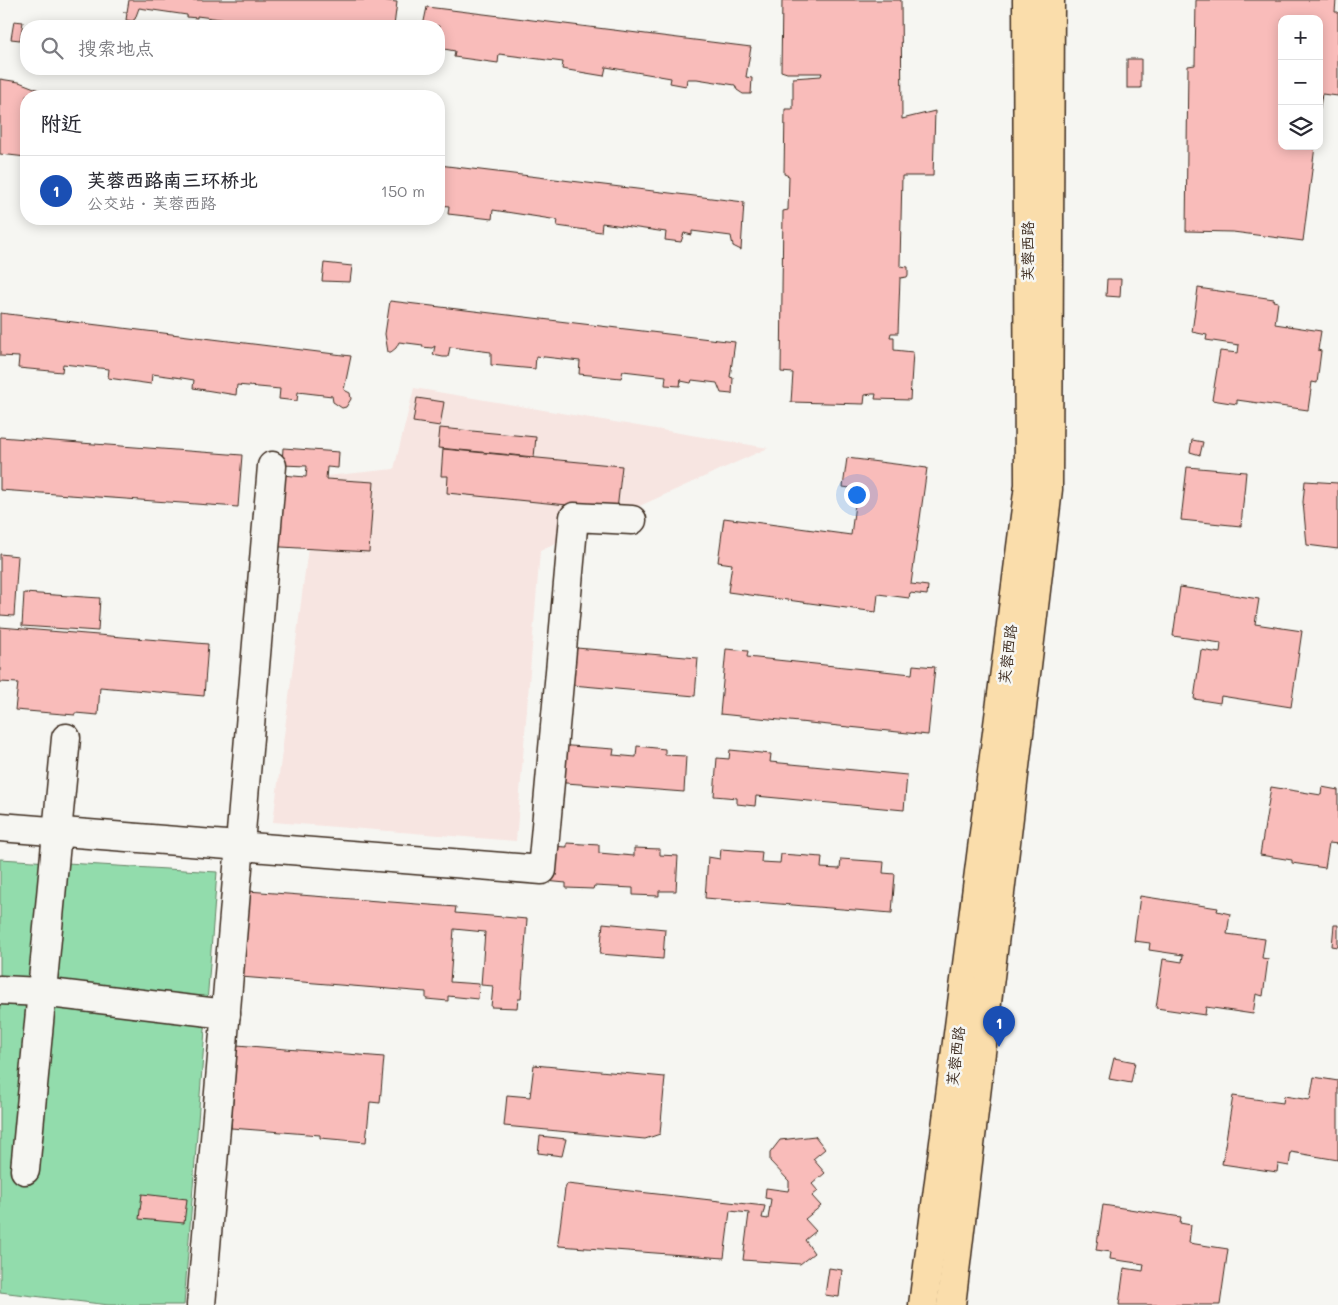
<!DOCTYPE html>
<html lang="zh">
<meta charset="utf-8">
<style>
:root{--surface:#fff;--page:#f2f2f3;--text:#2b2b33;--muted:#7c7c81;--line:#e1e1e2;--accent:#b45309}
body{margin:0;font-family:Mali,"LXGW WenKai TC",sans-serif;background:var(--page);color:var(--text)}
.controls{position:absolute;right:15px;top:15px;display:grid;overflow:hidden;border-radius:10px;box-shadow:0 2px 12px #0003}
.controls button{width:45px;height:45px;display:grid;place-items:center;padding:0;border:0;border-bottom:1px solid var(--line);background:var(--surface);color:var(--text);font:25px sans-serif}
.you{position:absolute;left:856px;top:494px;width:18px;height:18px;margin:-12px;border:4px solid #fff;border-radius:50%;background:#1a73e8;box-shadow:0 0 0 8px #1a73e833}
.badge{display:grid;place-items:center;width:32px;height:32px;border-radius:50%;background:var(--accent);color:#fff;font-size:16px;font-weight:700}
.pin{position:absolute;translate:-50% -41px;filter:drop-shadow(0 1px 2px #0008)}
.pin::after{content:'';position:absolute;top:26px;width:18px;height:15px;background:inherit;clip-path:polygon(0 0,100% 0,50% 100%)}
.list{margin:0;padding:0;list-style:none}
h2{display:flex;justify-content:space-between;align-items:center;height:65px;margin:0;padding:0 20px;font-size:21px}
h2 small{font-size:16px;font-weight:400;color:var(--muted)}
.list li{display:grid;grid-template-columns:32px 1fr auto;gap:15px;align-items:center;box-sizing:border-box;height:70px;padding:0 20px;border-top:1px solid var(--line)}
.list b{display:block;font-size:19px;white-space:nowrap}
.list p{margin:0;font-size:16px;white-space:nowrap;color:var(--muted)}
.list em{font-size:16px;font-style:normal;color:var(--muted)}
.icon{flex:none;width:28px;height:28px;fill:none;stroke:currentColor;stroke-width:2;stroke-linecap:round;stroke-linejoin:round}
.map{position:relative;flex:none;width:1338px;height:1305px;overflow:hidden}
.search{position:absolute;background:var(--surface);box-shadow:0 2px 12px #0003;left:20px;top:20px;width:425px;height:55px;display:flex;align-items:center;gap:12px;box-sizing:border-box;padding:0 18px;border-radius:20px;color:var(--muted);font-size:19px}
.panel{position:absolute;background:var(--surface);box-shadow:0 2px 12px #0003;left:20px;top:90px;width:425px;height:135px;border-radius:20px}
.map>svg:first-child{display:block}
.built{fill:#f7e5e1}
.green{fill:#92dcac;stroke:#668365}
.building{fill:#f9bcba;stroke:#3b2a1e}
.lines{fill:none;stroke-linecap:round;stroke-linejoin:round}
.minor-casing{stroke:#3b2a1e;stroke-width:31}
.major-casing{stroke:#3b2a1e;stroke-width:31}
.minor{stroke:#f6f6f2;stroke-width:28}
.major{stroke:#faddab;stroke-width:28}
.labels{text-anchor:middle;dominant-baseline:central;stroke-width:5;stroke-linejoin:round;paint-order:stroke}
.street-label{font-size:15px;fill:#3b2a1e;stroke:#f6f6f2}
</style>
<div class="map">
<svg width="1338" height="1305" viewBox="0 0 1338 1305">
<rect width="100%" height="100%" fill="#f6f6f2"/>
<filter id="ink" filterUnits="userSpaceOnUse"><feTurbulence type="fractalNoise" baseFrequency=".02" numOctaves="2"/><feDisplacementMap in="SourceGraphic" scale="10" xChannelSelector="R" yChannelSelector="G"/><feConvolveMatrix kernelMatrix="1 2 1 2 8 2 1 2 1" color-interpolation-filters="sRGB"/></filter>
<g filter="url(#ink)">
<!-- built -->
<path class="built" d="M414 388 768 448 540 551 516 841 273 822 317 477 394 469Z"/>
<!-- green -->
<path class="green" d="M0 859 217 872 184 1305H109L0 1292Z"/>
<!-- building -->
<g class="building">
<path d="M129 0H381L397 2 394 26H274L197 16V18L187 17V15L139 8 135 19 132 21 126 20 127 13 123 12H127Z"/>
<path d="M782 0H901L902 119 935 111 933 176H902L900 263V266L908 267V275L907 277 900 278 898 333H891L890 337H894V350L913 352 910 400 875 399 876 394H872L865 395 864 404 791 402 793 373 781 372 783 211 788 210 789 176 784 174 785 109H793V78L821 76 822 73H787L781 71Z"/>
<path d="M1196 0H1336L1335 12H1338V96L1322 94 1319 113V19H1282V146H1315L1303 241 1233 232 1186 231 1188 66 1195 65Z"/>
<path d="M427 7 751 47 746 77 752 78 751 94H743L737 90 735 85 697 79H687L686 86 670 83 671 78 606 67 604 76 562 69 563 62 499 54 498 63 454 57 455 51 439 48V26H423Z"/>
<path d="M14 21 23 22 20 40 11 39Z"/>
<rect x="1127" y="59" width="14" height="29"/>
<path d="M0 79 19 82 47 93 51 96H26V157L0 154Z"/>
<path d="M439 165 744 202 741 250 733 246 731 236 692 231V235L684 233 681 242 665 240 666 232 602 223 601 232 557 226 558 220 493 210 492 219 448 214 449 206 439 205Z"/>
<path d="M324 263 352 266 350 282 322 281Z"/>
<path d="M1107 279H1121L1120 297 1106 296Z"/>
<path d="M1198 288 1274 299 1273 301 1278 302 1275 324 1321 331 1318 350 1321 351 1317 383 1312 382 1308 410 1237 400V404L1212 400 1220 351 1238 353 1239 345 1206 340 1207 335 1192 332Z"/>
<path d="M390 301 735 342 730 377 733 378 732 394 721 393 717 383 692 380 691 383 681 381V379L680 386 665 385 666 376 623 371 621 378 579 374 580 361 536 356 535 369 491 365V352L450 347 448 357H443L433 355 435 346 432 348 422 347 423 345 399 342 396 348 391 352H388L385 334Z"/>
<path d="M0 313 351 356 344 390 350 393 351 399 346 407 342 408 333 402 332 396 298 392 297 401 279 399 280 389 237 385 236 395 193 388 194 380 182 378 152 374 151 384 108 378 109 369 63 364 62 372 18 368 19 357 0 356Z"/>
<path d="M417 398 444 402 440 426 413 422Z"/>
<path d="M440 428 536 437 534 457 438 448Z"/>
<path d="M0 437 242 455 238 507 0 490Z"/>
<path d="M1192 440 1203 442 1200 455 1190 452Z"/>
<path d="M283 448 339 452 338 468 327 467 326 479 374 482 369 552 264 546 269 474 306 477 307 466 282 465Z"/>
<path d="M443 449 622 466 617 510 447 493 448 476H441Z"/>
<path d="M847 458 927 468 911 584 928 586 927 595 910 593 909 598 878 594 876 612 728 592 732 564 718 562 724 518 851 535 857 489 843 487Z"/>
<path d="M1187 467 1246 472 1241 526 1181 520Z"/>
<path d="M1305 481 1338 483V549L1307 545 1303 502Z"/>
<path d="M0 554 18 556 14 616 0 615Z"/>
<path d="M1180 587 1259 599 1255 624 1302 631 1291 707 1221 696 1220 703 1194 699 1201 650 1220 653 1221 643 1173 636Z"/>
<path d="M24 593 100 598 98 631 22 626Z"/>
<path d="M0 627 208 644 204 696 100 687 98 715 75 713V715L15 710 18 683 0 682Z"/>
<path d="M564 647 698 658 695 696 561 684Z"/>
<path d="M726 649 748 651 747 657 912 674 913 665 935 667 928 735 720 714Z"/>
<path d="M556 745 614 749 613 755 636 757 637 746 665 749V755L686 756 684 792 553 782Z"/>
<path d="M730 750 771 754 770 762 907 775 904 810 756 796 755 806 737 804V798L714 796 717 758 729 759Z"/>
<path d="M1271 787 1321 795 1322 787 1338 790V844L1329 843 1325 868 1292 863V860L1260 855Z"/>
<path d="M567 843 599 845V853L634 856V848L660 849V855L678 856 676 891H659V896L633 895V888L594 886 593 889 566 888V883L545 881 547 846 567 847Z"/>
<path d="M721 849 762 852 761 862 780 863 781 854 822 857 821 868 840 869 841 859 884 862 883 873 895 874 892 913 705 898 708 857 720 859Z"/>
<path d="M248 891 456 907 455 913 527 919 521 999H518L517 1008 491 1007 493 986 481 985 485 932 454 929 450 982 479 984 478 999 448 996V1001L426 999V992L241 977Z"/>
<path d="M1140 896 1218 908 1217 911 1230 914 1227 934 1265 939 1262 958 1268 959 1263 996 1256 994 1253 1014 1206 1007 1205 1015 1156 1008 1163 959 1182 962 1183 955 1149 950 1150 943 1134 941Z"/>
<path d="M603 923 665 929 663 959 600 954Z"/>
<path d="M1334 925H1338V947L1332 946Z"/>
<path d="M237 1045 384 1057 380 1103 370 1102 366 1142 320 1138V1135L231 1128Z"/>
<path d="M1114 1058 1135 1062 1131 1083 1109 1079Z"/>
<path d="M534 1065 665 1077 660 1134 645 1139 504 1126 507 1095 530 1097Z"/>
<path d="M1314 1077 1338 1081V1160L1291 1152 1289 1166 1278 1164 1277 1172 1222 1164 1233 1096 1283 1103 1284 1096 1310 1100Z"/>
<path d="M540 1136 566 1139 562 1156 538 1153Z"/>
<path d="M815 1136 825 1149 813 1159 825 1173 812 1184 818 1191 812 1196 821 1206 805 1219 816 1231 805 1240 814 1253 800 1264 743 1260 749 1213 730 1211 724 1258 559 1246 558 1242 565 1189 567 1184 765 1206 762 1218 768 1219 771 1199 765 1198 766 1188 788 1191 789 1187V1181L770 1161V1153L780 1140Z"/>
<path d="M142 1194 187 1199 184 1223 139 1219Z"/>
<path d="M1103 1205 1181 1217 1180 1223 1191 1225 1189 1243 1228 1249 1220 1305H1119L1124 1268 1143 1271 1144 1264 1110 1259 1111 1252 1096 1250Z"/>
<path d="M829 1268 842 1270 839 1297 825 1295Z"/>
</g>
<g class="lines">
<defs>
<g id="minor">
<path d="M0 827 542 870 574 517 632 520"/>
<path d="M0 990 41 992 226 1014"/>
<path d="M25 1170 66 738"/>
<path d="M201 1305 272 466"/>
</g>
<g id="major">
<path d="M923 1305 1029 485 1027 0"/>
<path d="M951 1305 1048 489 1050 0"/>
</g>
</defs>
<!-- minor casing -->
<use href="#minor" class="minor-casing"/>
<!-- major casing -->
<use href="#major" class="major-casing"/>
<!-- minor -->
<use href="#minor" class="minor"/>
<!-- major -->
<use href="#major" class="major"/>
</g>
</g>
<g class="labels">
<!-- street labels -->
<g class="street-label">
<text transform="translate(1027 251) rotate(-90)">芙蓉西路</text>
<text transform="translate(1007 654) rotate(-83)">芙蓉西路</text>
<text transform="translate(955 1056) rotate(-83)">芙蓉西路</text>
</g>
</g>
</svg>
<div class="controls">
<button>+</button>
<button>−</button>
<button><svg class="icon" aria-label="layers" viewBox="0 0 24 24"><path d="M12 4l9 5-9 5-9-5zM3 14l9 5 9-5"/></svg></button>
</div>
<div class="you"></div>
<div class="pin badge" style="left:999px;top:1047px;background:#1a4fb4">1</div>
<div class="search"><svg class="icon" aria-label="search" viewBox="0 0 24 24"><circle cx="10" cy="10" r="6"/><path d="M15 15l6 6"/></svg>搜索地点</div>
<section class="panel">
<h2>附近<small></small></h2>
<ul class="list">
<li><span class="badge" style="background:#1a4fb4">1</span><div><b>芙蓉西路南三环桥北</b><p>公交站 · 芙蓉西路</p></div><em>150 m</em></li>
</ul>
</section>
</div>
